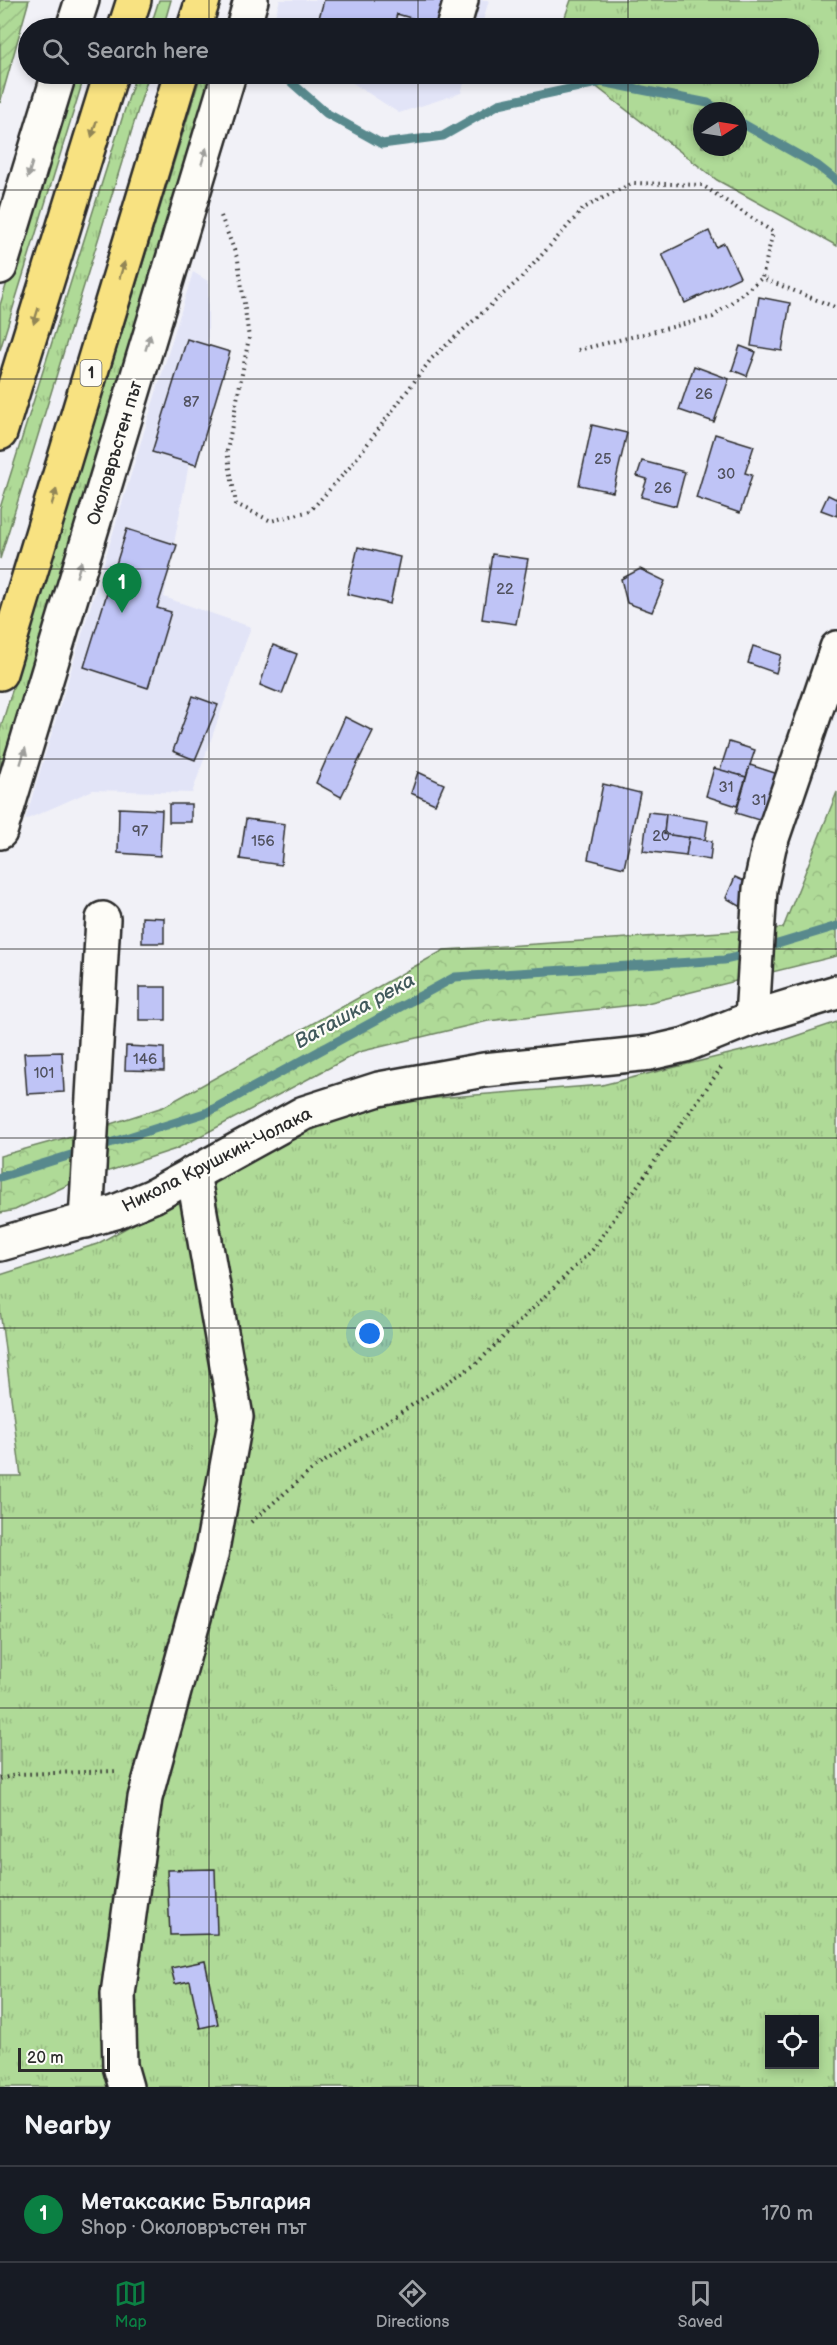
<!DOCTYPE html>
<meta charset="utf-8">
<style>
:root{--surface:#171b24;--page:#242831;--text:#f1f3f6;--muted:#9ea1a6;--line:#363941;--accent:#0b8043}
body{margin:0;font-family:"Balsamiq Sans",sans-serif;background:var(--page);color:var(--text)}
.controls{position:absolute;right:18px;bottom:18px;display:grid;overflow:hidden;border-radius:0px;box-shadow:0 3px 9px #0003}
.controls button{width:54px;height:54px;display:grid;place-items:center;padding:0;border:0;border-bottom:2px solid var(--line);background:var(--surface);color:var(--text);font:30px sans-serif}
.compass{position:absolute;left:693px;top:102px;width:54px;height:54px;border-radius:50%;background:var(--surface);box-shadow:0 3px 9px #0003;rotate:78deg}
.scale{position:absolute;left:18px;bottom:15px;width:92px;box-sizing:border-box;padding-left:6px;border:3px solid #2b2b2b;border-top:0;font-size:16px;line-height:21px;white-space:nowrap;color:#2b2b2b;-webkit-text-stroke:4px #fdfcf7;paint-order:stroke}
.you{position:absolute;left:370px;top:1334px;width:21px;height:21px;margin:-15px;border:4px solid #fff;border-radius:50%;background:#1a73e8;box-shadow:0 0 0 9px #1a73e833}
.badge{display:grid;place-items:center;width:39px;height:39px;border-radius:50%;background:var(--accent);color:#fff;font-size:20px;font-weight:700}
.pin{position:absolute;translate:-50% -50px;filter:drop-shadow(0 2px 3px #0008)}
.pin::after{content:'';position:absolute;top:32px;width:21px;height:18px;background:inherit;clip-path:polygon(0 0,100% 0,50% 100%)}
.list{margin:0;padding:0;list-style:none}
h2{display:flex;justify-content:space-between;align-items:center;height:78px;margin:0;padding:0 24px;font-size:26px}
h2 small{font-size:20px;font-weight:400;color:var(--muted)}
.list li{display:grid;grid-template-columns:39px 1fr auto;gap:18px;align-items:center;box-sizing:border-box;height:96px;padding:0 24px;border-top:2px solid var(--line)}
.list b{display:block;font-size:22px;white-space:nowrap}
.list p{margin:0;font-size:20px;white-space:nowrap;color:var(--muted)}
.list em{font-size:20px;font-style:normal;color:var(--muted)}
.icon{flex:none;width:33px;height:33px;fill:none;stroke:currentColor;stroke-width:2;stroke-linecap:round;stroke-linejoin:round}
.map{position:relative;flex:none;width:837px;height:2087px;overflow:hidden}
.search{position:absolute;background:var(--surface);box-shadow:0 3px 9px #0003;left:18px;right:18px;top:18px;height:66px;display:flex;align-items:center;gap:15px;box-sizing:border-box;padding:0 21px;border-radius:33px;color:var(--muted);font-size:22px}
.sheet{height:174px;background:var(--surface)}
nav{display:flex;justify-content:space-around;align-items:center;box-sizing:border-box;height:84px;border-top:2px solid var(--line);background:var(--surface);font-size:16px;color:var(--muted)}
nav a{display:grid;justify-items:center;gap:3px}
nav .on{color:var(--accent)}
.map>svg:first-child{display:block}
.built{fill:#e2e4f7}
.grass{fill:url(#grass-tufts);stroke:#6d8261;stroke-width:1.5;fill-rule:evenodd}
.forest{fill:url(#forest-crowns);stroke:#6d8261;stroke-width:1.5}
.garden{fill:url(#garden-furrows);stroke:#6d8261;stroke-width:1.5}
.lines{fill:none;stroke-linecap:round;stroke-linejoin:round}
.stream{stroke:#59898d;stroke-width:9}
.building{fill:#bfc4f6;stroke:#2b2b2b;stroke-width:1.5}
.minor-casing{stroke:#2b2b2b;stroke-width:38}
.highway-casing{stroke:#2b2b2b;stroke-width:38}
.path{stroke:#2b2b2b;stroke-width:4;stroke-dasharray:1.5 4.5;stroke-linecap:butt}
.minor{stroke:#fdfcf7;stroke-width:33}
.highway{stroke:#f8e281;stroke-width:33}
.oneway{fill:#928656}
.oneway2{fill:#9e9e9b}
.grid{fill:none;stroke:#2b2b2b;stroke-width:1.5;stroke-opacity:0.55}
.labels{text-anchor:middle;dominant-baseline:central;stroke-width:4.5;stroke-linejoin:round;paint-order:stroke}
.number-label{font-size:15px;fill:#50515e}
.shield{fill:#fdfcf7;stroke:#6a6a68;stroke-width:1.5}
.shield-label{font-size:16px;font-weight:bold;fill:#2b2b2b}
.street-label{font-size:18px;fill:#2b2b2b;stroke:#fdfcf7}
.water-label{font-size:20px;font-style:italic;fill:#425a5c;stroke:#fdfcf7}
</style>
<div class="map">
<svg width="837" height="2087" viewBox="0 0 837 2087">
<defs>
<pattern id="grass-tufts" width="24" height="20" patternUnits="userSpaceOnUse" patternTransform="scale(1.5)"><rect width="24" height="20" fill="#afda97"/><path d="M3 7l-1-3M5 7V3M7 7l1-3M15 17l-1-3M17 17v-4M19 17l1-3" fill="none" stroke="#97bb82"/></pattern>
<pattern id="forest-crowns" width="20" height="18" patternUnits="userSpaceOnUse" patternTransform="scale(1.5)"><rect width="20" height="18" fill="#afda97"/><path d="M2 6a3 3 0 1 1 6 0M12 15a3 3 0 1 1 6 0" fill="none" stroke="#97bb82"/></pattern>
<pattern id="garden-furrows" width="10" height="10" patternUnits="userSpaceOnUse" patternTransform="scale(1.5)"><rect width="10" height="10" fill="#afda97"/><path d="M-1 1l2-2M0 10L10 0M9 11l2-2" fill="none" stroke="#97bb82"/></pattern>
</defs>
<rect width="100%" height="100%" fill="#f1f1f7"/>
<filter id="ink" filterUnits="userSpaceOnUse"><feTurbulence type="fractalNoise" baseFrequency=".0167" numOctaves="2"/><feDisplacementMap in="SourceGraphic" scale="12" xChannelSelector="R" yChannelSelector="G"/><feConvolveMatrix kernelMatrix="1 2 1 2 8 2 1 2 1" color-interpolation-filters="sRGB"/></filter>
<g filter="url(#ink)">
<!-- built -->
<g class="built">
<path d="M280 0H489L481 28H284L274 19Z"/>
<path d="M339 74H467L461 93 399 113Z"/>
<path d="M193 272 208 281V362L164 597 251 627 192 793 93 790 25 820Z"/>
</g>
<!-- grass -->
<g class="grass">
<path d="M159 0H171L163 28H150Z"/>
<path d="M571 0H837V246L717 180 580 74H808V28H561ZM702 111H738V147H702Z"/>
<path d="M71 74H85L0 350V305Z"/>
<path d="M136 74H149L0 559V508Z"/>
<path d="M201 74H216L0 780V730Z"/>
<path d="M837 1022V2087H0V1476H21L0 1310V1275L97 1244 288 1139 386 1102 602 1085 778 1042ZM770 2020H814V2064H770Z"/>
</g>
<!-- forest -->
<g class="forest">
<path d="M837 792V956L643 1004 488 1021 359 1052 176 1149 106 1172 104 1126 163 1107 444 950 783 928Z"/>
<path d="M72 1136V1183L15 1210 0 1213V1156Z"/>
</g>
<!-- garden -->
<path class="garden" d="M0 0H29L0 103Z"/>
<g class="lines">
<!-- stream -->
<g class="stream">
<path d="M282 74 326 113 382 144 443 136 499 104 602 82 708 103 721 111"/>
<path d="M738 121 818 166 837 181"/>
<path d="M771 946 837 926"/>
<path d="M97 1147 208 1112 455 977 724 960 746 955"/>
<path d="M0 1177 84 1151"/>
</g>
</g>
<!-- building -->
<g class="building">
<path d="M324 0H453L445 28 397 14 393 28H352L319 18Z"/>
<path d="M709 231 716 247 724 243 740 277 685 303 662 254Z"/>
<path d="M759 297 790 303 782 351 751 346Z"/>
<path d="M187 339 230 352 196 465 152 452Z"/>
<path d="M740 346 756 352 747 376 732 370Z"/>
<path d="M694 366 729 379 714 422 679 410Z"/>
<path d="M592 425 627 433 613 492 579 485Z"/>
<path d="M715 434 754 446 745 473 752 475 740 513 696 498Z"/>
<path d="M642 461 685 472 676 506 641 497 647 479 637 476Z"/>
<path d="M828 495 836 499 837 497V516L821 510Z"/>
<path d="M127 529 177 545 157 608 171 612 148 688 84 667Z"/>
<path d="M358 547 400 557 390 604 347 594Z"/>
<path d="M492 554 528 559 516 624 482 619Z"/>
<path d="M640 569 665 581 652 612 627 603 621 579Z"/>
<path d="M273 645 297 654 282 694 260 685Z"/>
<path d="M753 646 781 655 776 673 748 663Z"/>
<path d="M193 696 218 705 195 760 173 751Z"/>
<path d="M345 717 373 731 341 797 316 783Z"/>
<path d="M729 742 755 750 746 777 720 770Z"/>
<path d="M750 765 778 774 772 824 736 813Z"/>
<path d="M714 768 746 777 737 806 706 796Z"/>
<path d="M418 772 444 784 435 804 411 793Z"/>
<path d="M603 784 640 793 624 868 588 859Z"/>
<rect x="169" y="804" width="22" height="18"/>
<path d="M119 808 162 810 160 856 118 853Z"/>
<path d="M648 812 666 814 664 834 689 837 686 856 643 851Z"/>
<path d="M666 814 708 821 705 840 664 834Z"/>
<path d="M246 819 285 824 281 865 240 859Z"/>
<path d="M689 837 712 841 710 860 686 856Z"/>
<path d="M735 877 757 887 745 909 726 898Z"/>
<path d="M142 917 164 918V943H142Z"/>
<rect x="139" y="987" width="27" height="33"/>
<path d="M126 1046 164 1048V1071L125 1070Z"/>
<path d="M62 1052 64 1092 27 1094 24 1053Z"/>
<path d="M215 1869 217 1934 170 1935 167 1870Z"/>
<path d="M205 1961 218 2024 200 2028 190 1981 175 1984 171 1968Z"/>
</g>
<g class="lines">
<defs>
<g id="minor">
<path d="M73 28 82 0"/>
<path d="M243 28 251 0"/>
<path d="M453 28 461 0"/>
<path d="M0 267 59 74"/>
<path d="M0 832 229 74"/>
<path d="M752 1018 760 889 769 847 837 648"/>
<path d="M86 1221 103 919"/>
<path d="M0 1244 115 1212 153 1196 304 1113 379 1089 484 1070 650 1053 685 1045 752 1018 837 992"/>
<path d="M126 2087 120 2066 118 1994 145 1798 211 1555 236 1417 193 1173"/>
</g>
<g id="highway">
<path d="M125 28 134 0"/>
<path d="M194 28 203 0"/>
<path d="M0 433 111 74"/>
<path d="M0 673 181 74"/>
</g>
</defs>
<!-- minor casing -->
<use href="#minor" class="minor-casing"/>
<!-- highway casing -->
<use href="#highway" class="highway-casing"/>
<!-- path -->
<g class="path">
<path d="M221 216 238 260 249 338 227 451 236 504 271 521 310 511 350 467 432 358 521 278 584 208 614 192 634 183 702 185 773 232 762 278 837 308"/>
<path d="M578 350 713 317 762 278"/>
<path d="M251 1522 314 1468 476 1364 592 1250 723 1065"/>
<path d="M0 1779 19 1774 119 1771"/>
</g>
<!-- minor -->
<use href="#minor" class="minor"/>
<!-- highway -->
<use href="#highway" class="highway"/>
</g>
<!-- one-way arrows -->
<defs><path id="oneway-solid" d="M-6-.8H1V-3.2L6.5 0L1 3.2V.8H-6Z" transform="scale(1.5)"/></defs>
<g class="oneway">
<use href="#oneway-solid" transform="translate(94 129) rotate(107)"/>
<use href="#oneway-solid" transform="translate(122 270) rotate(-73)"/>
<use href="#oneway-solid" transform="translate(36 316) rotate(107)"/>
<use href="#oneway-solid" transform="translate(54 497) rotate(-73)"/>
</g>
<g class="oneway2">
<use href="#oneway-solid" transform="translate(204 156) rotate(-73)"/>
<use href="#oneway-solid" transform="translate(30 170) rotate(107)"/>
<use href="#oneway-solid" transform="translate(148 342) rotate(-73)"/>
<use href="#oneway-solid" transform="translate(79 569) rotate(-73)"/>
<use href="#oneway-solid" transform="translate(23 756) rotate(-73)"/>
</g>
</g>
<!-- grid -->
<path class="grid" d="M209 0V28M418 0V28M628 0V28M209 74V2087M418 74V2087M628 74V2087M0 190H837M0 379H837M0 569H837M0 759H837M0 949H837M0 1138H837M0 1328H837M0 1518H837M0 1708H837M0 1897H837"/>
<g class="labels">
<!-- number labels -->
<g class="number-label">
<text x="704" y="394">26</text>
<text x="191" y="402">87</text>
<text x="603" y="459">25</text>
<text x="726" y="474">30</text>
<text x="663" y="488">26</text>
<text x="505" y="589">22</text>
<text x="726" y="787">31</text>
<text x="759" y="800">31</text>
<text x="140" y="831">97</text>
<text x="661" y="836">20</text>
<text x="263" y="841">156</text>
<text x="145" y="1059">146</text>
<text x="44" y="1073">101</text>
</g>
<!-- shield labels -->
<rect class="shield" x="80.5" y="360" width="21" height="26" rx="4.5"/>
<g class="shield-label">
<text x="91" y="373">1</text>
</g>
<!-- street labels -->
<g class="street-label">
<text transform="translate(115 453) rotate(-73)">Околовръстен път</text>
<text transform="translate(217 1160) rotate(-27)">Никола Крушкин-Чолака</text>
</g>
<!-- water labels -->
<g class="water-label">
<text transform="translate(355 1011) rotate(-29)">Ваташка река</text>
</g>
</g>
</svg>
<div class="controls">
<button><svg class="icon" aria-label="locate" viewBox="0 0 24 24"><circle cx="12" cy="12" r="6"/><path d="M12 2v4M12 18v4M2 12h4M18 12h4"/></svg></button>
</div>
<svg class="compass" viewBox="-18 -18 36 36"><path d="M0-13l5 13h-10z" fill="#e53935"/><path d="M0 13l5-13h-10z" fill="#9ea1a6"/></svg>
<div class="scale">20 m</div>
<div class="you"></div>
<div class="pin badge" style="left:122px;top:613px">1</div>
<div class="search"><svg class="icon" aria-label="search" viewBox="0 0 24 24"><circle cx="10" cy="10" r="6"/><path d="M15 15l6 6"/></svg>Search here</div>
</div>
<section class="sheet">
<h2>Nearby<small></small></h2>
<ul class="list">
<li><span class="badge">1</span><div><b>Метаксакис България</b><p>Shop · Околовръстен път</p></div><em>170 m</em></li>
</ul>
</section>
<nav>
<a class="on"><svg class="icon" aria-label="map" viewBox="0 0 24 24"><path d="M3 6l6-2 6 2 6-2v14l-6 2-6-2-6 2zM9 4v14M15 6v14"/></svg>Map</a>
<a><svg class="icon" aria-label="directions" viewBox="0 0 24 24"><path d="M12 3l9 9-9 9-9-9zM9 14v-3h6M13 9l2 2-2 2"/></svg>Directions</a>
<a><svg class="icon" aria-label="saved" viewBox="0 0 24 24"><path d="M7 4h10v16l-5-4-5 4z"/></svg>Saved</a>
</nav>
